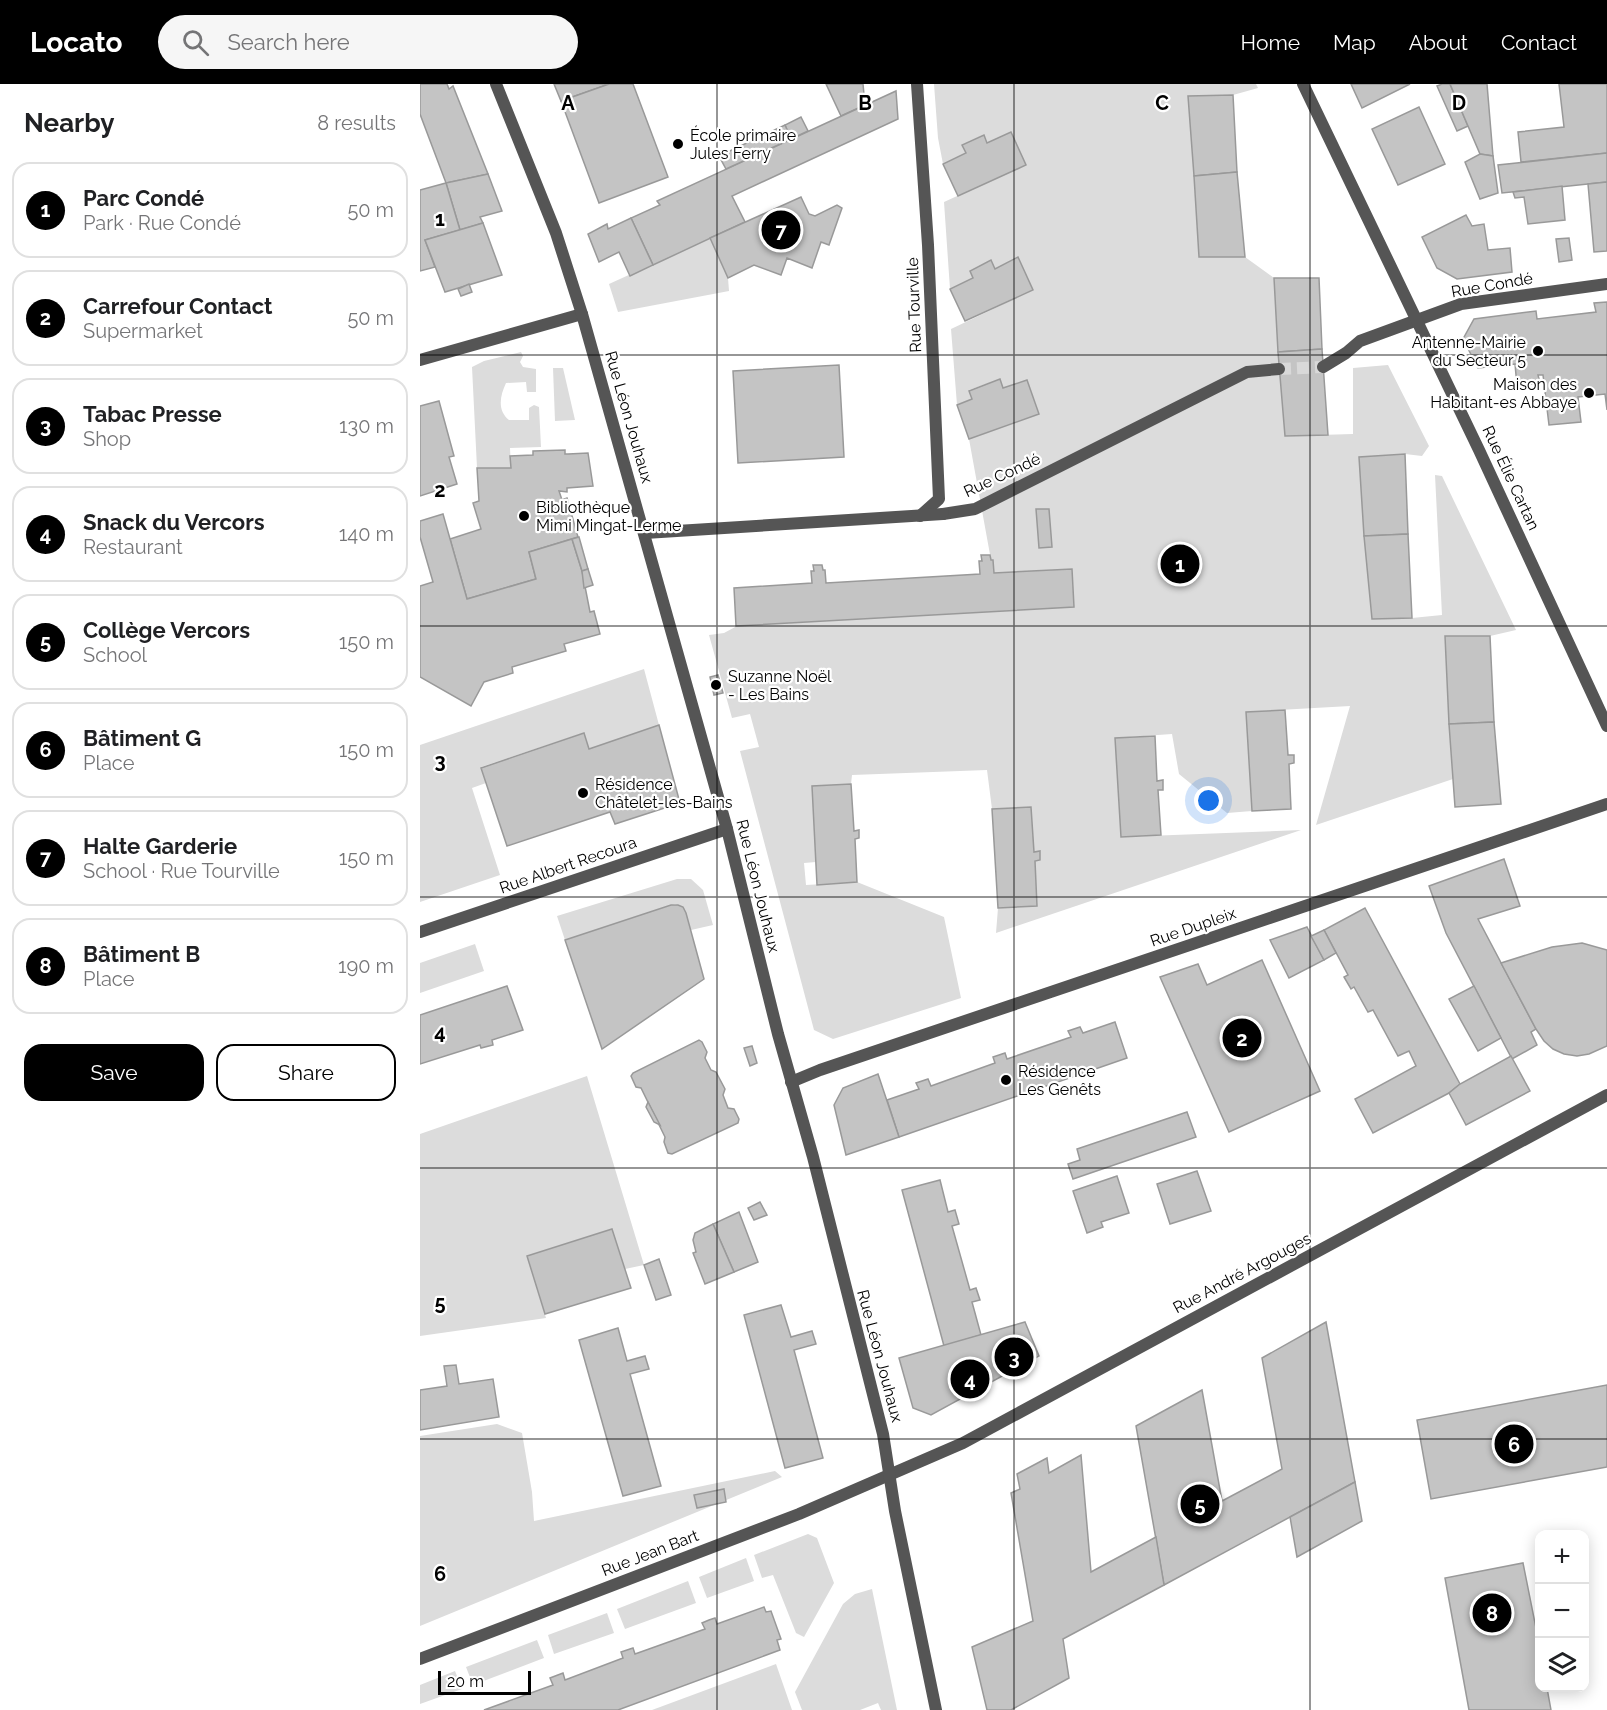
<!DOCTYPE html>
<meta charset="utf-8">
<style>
:root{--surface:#fff;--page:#f6f6f6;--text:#202124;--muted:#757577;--line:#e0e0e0;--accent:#000}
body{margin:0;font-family:Raleway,sans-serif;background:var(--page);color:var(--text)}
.controls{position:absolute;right:18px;bottom:18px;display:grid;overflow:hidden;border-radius:12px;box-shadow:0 3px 15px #0003}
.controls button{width:54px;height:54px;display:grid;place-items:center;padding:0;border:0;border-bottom:2px solid var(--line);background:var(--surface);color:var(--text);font:30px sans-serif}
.scale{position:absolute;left:18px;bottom:15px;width:93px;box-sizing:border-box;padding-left:6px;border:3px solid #000;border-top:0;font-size:16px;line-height:21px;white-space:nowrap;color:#000;-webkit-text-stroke:4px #fff;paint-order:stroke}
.you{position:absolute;left:789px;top:717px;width:21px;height:21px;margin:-15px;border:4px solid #fff;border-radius:50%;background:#1a73e8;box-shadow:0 0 0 9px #1a73e833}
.badge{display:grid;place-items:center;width:39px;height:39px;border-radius:50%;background:var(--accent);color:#fff;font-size:20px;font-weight:700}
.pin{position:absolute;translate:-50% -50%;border:3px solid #fff;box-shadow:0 2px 6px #0006}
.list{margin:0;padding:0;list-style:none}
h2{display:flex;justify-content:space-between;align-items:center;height:78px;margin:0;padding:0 24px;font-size:26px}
h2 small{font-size:20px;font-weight:400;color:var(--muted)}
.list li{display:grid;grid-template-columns:39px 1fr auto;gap:18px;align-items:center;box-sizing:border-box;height:96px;margin:0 12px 12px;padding:0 12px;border:2px solid var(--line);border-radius:18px}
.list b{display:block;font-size:22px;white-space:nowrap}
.list p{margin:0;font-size:20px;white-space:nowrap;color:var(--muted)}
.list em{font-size:20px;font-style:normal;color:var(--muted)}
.actions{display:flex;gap:12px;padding:18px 24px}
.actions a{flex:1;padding:14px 0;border:2px solid var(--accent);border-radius:18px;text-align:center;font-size:21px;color:var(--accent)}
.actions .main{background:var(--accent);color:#fff}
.icon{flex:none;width:33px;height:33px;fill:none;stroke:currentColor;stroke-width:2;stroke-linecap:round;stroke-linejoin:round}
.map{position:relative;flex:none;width:1187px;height:1626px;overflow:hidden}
header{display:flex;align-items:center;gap:36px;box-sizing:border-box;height:84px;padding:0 30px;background:var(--accent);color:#fff}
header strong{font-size:28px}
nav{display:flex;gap:33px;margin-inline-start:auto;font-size:21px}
.search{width:420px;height:54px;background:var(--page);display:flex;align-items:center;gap:15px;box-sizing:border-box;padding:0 21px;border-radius:33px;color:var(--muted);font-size:22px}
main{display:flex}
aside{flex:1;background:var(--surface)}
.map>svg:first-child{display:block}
.green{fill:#dcdcdc}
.building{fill:#c4c4c4;stroke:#999;stroke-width:1.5}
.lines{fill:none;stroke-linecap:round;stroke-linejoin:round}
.pedestrian-tunnel{stroke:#d9d9d9;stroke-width:12;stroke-dasharray:12 6;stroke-linecap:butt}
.pedestrian{stroke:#555;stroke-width:12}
.minor{stroke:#555;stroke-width:12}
.tertiary{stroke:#555;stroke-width:12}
.grid{fill:none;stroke:#000;stroke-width:1.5;stroke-opacity:0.55}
.poi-dot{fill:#000;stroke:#fff;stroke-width:2}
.labels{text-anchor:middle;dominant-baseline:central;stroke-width:4.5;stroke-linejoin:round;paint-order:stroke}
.poi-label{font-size:16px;fill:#000;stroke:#fff;text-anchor:start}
.street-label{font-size:16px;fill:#000;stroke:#fff}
.grid-label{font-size:20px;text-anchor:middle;font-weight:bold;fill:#000;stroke:#fff;stroke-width:4.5;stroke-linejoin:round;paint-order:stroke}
</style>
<header>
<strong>Locato</strong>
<div class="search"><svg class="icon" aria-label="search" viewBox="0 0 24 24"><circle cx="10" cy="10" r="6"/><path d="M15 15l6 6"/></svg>Search here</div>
<nav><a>Home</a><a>Map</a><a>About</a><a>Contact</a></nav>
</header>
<main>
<aside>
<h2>Nearby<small>8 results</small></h2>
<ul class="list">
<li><span class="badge">1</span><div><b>Parc Condé</b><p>Park · Rue Condé</p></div><em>50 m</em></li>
<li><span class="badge">2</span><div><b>Carrefour Contact</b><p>Supermarket</p></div><em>50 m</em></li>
<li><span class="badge">3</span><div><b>Tabac Presse</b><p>Shop</p></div><em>130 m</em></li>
<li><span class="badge">4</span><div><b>Snack du Vercors</b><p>Restaurant</p></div><em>140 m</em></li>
<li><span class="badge">5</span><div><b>Collège Vercors</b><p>School</p></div><em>150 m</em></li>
<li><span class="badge">6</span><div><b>Bâtiment G</b><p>Place</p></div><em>150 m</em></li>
<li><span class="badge">7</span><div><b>Halte Garderie</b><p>School · Rue Tourville</p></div><em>150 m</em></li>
<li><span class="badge">8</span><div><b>Bâtiment B</b><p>Place</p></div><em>190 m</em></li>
</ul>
<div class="actions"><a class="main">Save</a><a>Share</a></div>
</aside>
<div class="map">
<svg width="1187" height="1626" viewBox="0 0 1187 1626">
<rect width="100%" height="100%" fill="#fff"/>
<!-- green -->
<g class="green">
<path d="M514 0H836L838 4 813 11 769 13 779 173H825L854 194 865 352 933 350V284L968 281 1009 362 1002 372 985 370 939 373 952 535 992 534 1022 531 1015 391 1022 392 1096 546 1070 552 1025 553 1033 695 896 741 930 622 826 628 832 727 807 729 759 690 752 650 695 654 701 753 881 746 576 849 578 824 617 821 615 777 620 776V768H614L611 723 572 725 567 686 432 691 431 700 392 702 396 778 384 779 386 801 437 798 524 833 541 914 413 955 394 946 320 667 339 663 330 630 312 634 289 551 304 549 317 542 654 523 651 485 574 489 573 477 571 476 549 355 619 329 607 296 583 304 580 295 549 306 552 315 537 321 531 245 613 206 598 173 575 185 571 177 550 187 553 194 530 205 524 118 605 81 568 59 564 51 546 69 523 80 518 54Z"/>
<path d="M290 154 308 194 309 207 198 228 189 200Z"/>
<path d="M101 268 103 272 100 278 103 283 116 285V308H107L106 298 86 299C80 312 77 326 89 336H109V324L114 321 119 323 121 363 90 364 91 384H57L52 283 64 277Z"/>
<path d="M133 284H143L155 336 135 337Z"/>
<path d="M224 585 239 641 169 665 163 649 61 683 66 699 52 704 80 791 0 818V661Z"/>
<path d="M257 795H271L283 806 293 841 271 846 263 823 255 820 145 856 137 832Z"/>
<path d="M55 860 64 887 0 909V879Z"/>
<path d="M167 992 224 1181 205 1185 192 1145 107 1172 126 1234 0 1252V1050Z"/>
<path d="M77 1340 102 1349 112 1408 114 1437 355 1387 362 1393 0 1542V1352Z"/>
<path d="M388 1450 397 1454 414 1499 384 1553 376 1549 353 1491 342 1494 334 1471Z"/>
<path d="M326 1474 334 1497 287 1514 279 1493Z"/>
<path d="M268 1497 276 1519 205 1545 197 1525Z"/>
<path d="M452 1505 477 1626H461L458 1619 440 1626H382L375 1608 423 1520 435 1510Z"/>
<path d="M187 1529 194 1549 134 1570 128 1551Z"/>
<path d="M117 1556 124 1574 53 1601 46 1583Z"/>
<path d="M356 1580 372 1626H232Z"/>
<path d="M35 1587 42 1605 0 1620V1601Z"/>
</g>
<!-- building -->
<g class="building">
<path d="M0 0H27L29 5 33 2 68 90 26 99 0 30Z"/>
<path d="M134 0H189L141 17Z"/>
<path d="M189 0H213L248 93 179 119 141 17Z"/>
<path d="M406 0H443L445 21 421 32Z"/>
<path d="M931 0H990L942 24Z"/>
<path d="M1022 0H1030L1048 42 1037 47 1017 2Z"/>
<path d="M1030 0H1067L1073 72 1060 70Z"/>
<path d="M1139 0H1187V69L1101 78 1098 48 1144 43Z"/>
<path d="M476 7 478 35 312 112 325 138 233 181 211 134 240 121 237 117Z"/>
<path d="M813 11 817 88 774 92 768 12Z"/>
<path d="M999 23 1025 80 978 101 952 45Z"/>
<path d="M381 33 388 47 371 55 365 41Z"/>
<path d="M365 41 371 55 306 85 299 72Z"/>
<path d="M591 48 606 81 538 112 523 80 546 69 542 61 564 51 567 59Z"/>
<path d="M1187 69V98L1082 109 1078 81Z"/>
<path d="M1060 70 1073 72 1078 109 1060 115 1045 78Z"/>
<path d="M817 88 825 173H779L774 92Z"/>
<path d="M68 90 82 127 60 133 63 139 40 146 26 99Z"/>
<path d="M1187 98V167L1174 168 1168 100Z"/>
<path d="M26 99 40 146 5 156 15 183 0 187V106Z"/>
<path d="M1142 102 1145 136 1108 140 1104 113 1095 114 1093 108Z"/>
<path d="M381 113 389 130 395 132 417 121 422 124 409 161 401 158 392 184 367 174 361 191 334 181 308 194 290 154Z"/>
<path d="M1046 131 1052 142 1064 140 1068 166 1090 164 1092 188 1037 195 1017 184 1002 153Z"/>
<path d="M211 134 233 181 210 192 199 168 179 178 168 150 187 140 188 145Z"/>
<path d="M63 139 82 191 25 208 5 156Z"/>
<path d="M1149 154 1152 176 1139 178 1136 155Z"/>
<path d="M598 173 613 206 545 237 530 205 553 194 550 187 571 176 575 185Z"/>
<path d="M854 194H899L902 265 858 268Z"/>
<path d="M49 200 52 208 41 212 38 205Z"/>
<path d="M1187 218V326L1185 310 1158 313 1161 338 1129 341 1123 291H1118L1120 299 1097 302 1095 280 1058 284 1043 255 1054 235 1116 227 1117 235 1176 228 1174 219Z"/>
<path d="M902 265 908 351 865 352 858 268Z"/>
<path d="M419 281 424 373 318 379 313 287Z"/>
<path d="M580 295 583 304 607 296 619 330 549 355 537 321 552 315 549 307Z"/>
<path d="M19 317 34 372 29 373 37 400 0 412V322Z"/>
<path d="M145 366V370H148L168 369 173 402 147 404V408L139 407 142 416 147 414 158 453 109 468 116 495 47 515 30 455 61 445 53 419 59 417 57 384H91L90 372 113 371V367Z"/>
<path d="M985 370 988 450 944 452 939 373Z"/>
<path d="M616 425H629L632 463 619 464Z"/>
<path d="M23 430 47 515 116 495 109 468 152 455 162 487 170 528 174 527 180 550 144 560 146 567 92 583 93 589 64 598 51 622 0 593V502L13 498 0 453V437Z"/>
<path d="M988 450 992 534 952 535 944 452Z"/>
<path d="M159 453 168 485 162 487 152 455Z"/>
<path d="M561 471H570L571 476H573L574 489 652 485 654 523 316 542 314 504 392 499 391 487H394L393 481H402L403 486H405L406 499 560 490 559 477H562Z"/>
<path d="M168 485 173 501 164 504 162 487Z"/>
<path d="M1025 552H1070L1074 638 1029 640Z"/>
<path d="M298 591 303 609 294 611 290 593Z"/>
<path d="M865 626 868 671H874V679L869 680 871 725 832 727 826 628Z"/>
<path d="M1074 638 1081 720 1035 723 1029 640Z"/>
<path d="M239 641 260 719 195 740 190 728 87 762 61 684 164 649 169 665Z"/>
<path d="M735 652 737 697 743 696V706H738L741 751 701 753 695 654Z"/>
<path d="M431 700 434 747 439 746V754L435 755 437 798 397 801 392 702Z"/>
<path d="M611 723 614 768 620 767V776L615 777 617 822 578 824 572 725Z"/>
<path d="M1084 775 1100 822 1058 835 1116 945 1111 948 1117 961 1092 975 1026 849 1009 802Z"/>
<path d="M251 821H258L263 823 266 829 284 895 182 965 145 856Z"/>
<path d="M945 824 1040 1000 1029 1009 953 1049 935 1015 996 982 989 967 978 972 953 926 948 928 934 903 931 905 924 893 928 891 904 846Z"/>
<path d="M887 843 904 876 869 894 850 856Z"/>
<path d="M904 846 916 869 904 876 891 852Z"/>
<path d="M1162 859 1187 866V962L1169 970 1157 972 1144 970 1133 965 1124 957 1116 945 1081 879 1132 863Z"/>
<path d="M842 876 900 1007 809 1048 740 893 778 880 787 901Z"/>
<path d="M87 902 103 946 72 956 73 961 61 964 60 961 0 980V931Z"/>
<path d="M1054 902 1081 954 1058 967 1029 915Z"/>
<path d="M695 938 707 974 479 1053 467 1016 499 1005 496 999 508 995 511 1002 575 979 573 973 585 969 587 975 651 953 648 947 660 943 663 949Z"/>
<path d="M279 956 282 958 287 968 285 974 291 986 296 988 305 1005 303 1011 308 1024 314 1025 319 1035 318 1039 252 1070 248 1069 244 1058 245 1053 221 1004 216 1003 211 992 213 989Z"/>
<path d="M332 962 337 979 330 982 324 964Z"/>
<path d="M1091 972 1110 1007 1046 1041 1029 1009 1040 1000Z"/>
<path d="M458 990 479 1053 426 1071 414 1021 423 1004Z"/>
<path d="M228 1018 240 1041 234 1038 226 1023Z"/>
<path d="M767 1028 776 1053 653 1095 648 1080 660 1076 657 1065Z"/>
<path d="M777 1087 791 1127 750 1140 737 1100Z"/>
<path d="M697 1092 709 1129 681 1138 683 1143 667 1149 653 1107Z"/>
<path d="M520 1096 528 1128 535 1126 539 1140 532 1142 550 1206 556 1204 560 1216 552 1218 561 1251 524 1262 482 1106Z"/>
<path d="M340 1118 347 1131 334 1136 328 1124Z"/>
<path d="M319 1128 338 1178 314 1188 293 1140Z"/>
<path d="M293 1140 314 1188 285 1200 273 1169 276 1168 273 1156 275 1149Z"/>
<path d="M192 1145 211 1204 125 1230 107 1172Z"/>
<path d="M239 1175 251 1211 236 1216 224 1181Z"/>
<path d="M361 1221 371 1253 392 1247 396 1260 374 1266 403 1374 365 1384 324 1231Z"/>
<path d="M605 1238 619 1272 511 1331 493 1324 479 1274Z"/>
<path d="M906 1238 935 1398 744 1501 716 1342 782 1306 802 1417 862 1385 842 1274Z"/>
<path d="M198 1244 207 1277 225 1272 229 1285 210 1290 241 1402 203 1412 159 1256Z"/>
<path d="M36 1281 39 1300 73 1295 79 1333 0 1346V1306L27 1302 24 1282Z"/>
<path d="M1187 1301V1383L1011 1415 997 1336Z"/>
<path d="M661 1371 671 1488 736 1453 744 1501 643 1555 649 1594 591 1626H567L552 1563 613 1537 591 1409 600 1405 597 1390 627 1374 629 1389Z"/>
<path d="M935 1398 942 1437 877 1473 870 1433Z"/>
<path d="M304 1405 306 1418 277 1424 274 1411Z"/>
<path d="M1103 1479 1120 1564V1604H1127L1131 1626H1049L1025 1494Z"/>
<path d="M344 1523 346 1528 351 1527 361 1555 357 1556 360 1566 198 1626H64L133 1601 130 1594 143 1589 145 1596 203 1574 201 1568 213 1564 215 1570 285 1545 282 1539 289 1536 295 1534 297 1540Z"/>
</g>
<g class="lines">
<!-- pedestrian-tunnel -->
<path class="pedestrian-tunnel" d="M859 285 903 283"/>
<!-- pedestrian -->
<g class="pedestrian">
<path d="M903 283 926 269 940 257 1041 220 1187 200"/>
<path d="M523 430 555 425 827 288 859 285"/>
</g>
<!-- minor -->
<g class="minor">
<path d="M497 0 508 161 519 415 500 432"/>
<path d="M883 0 1059 366 1187 642"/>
<path d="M0 276 162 230"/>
<path d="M225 449 523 430"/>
<path d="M0 848 307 745"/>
<path d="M371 998 400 986 1187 720"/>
<path d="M0 1575 379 1430 543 1359 1187 1011"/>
</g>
<!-- tertiary -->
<path class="tertiary" d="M76 0 136 149 162 230 307 745 358 950 393 1073 463 1350 475 1427 516 1626"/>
</g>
<!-- grid -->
<path class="grid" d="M297 0V1626M594 0V1626M890 0V1626M0 271H1187M0 542H1187M0 813H1187M0 1084H1187M0 1355H1187"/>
<!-- markers -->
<g class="poi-dot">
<circle cx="258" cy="60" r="6"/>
<circle cx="1118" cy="267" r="6"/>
<circle cx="1169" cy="309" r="6"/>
<circle cx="104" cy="432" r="6"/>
<circle cx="296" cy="601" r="6"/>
<circle cx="163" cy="709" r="6"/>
<circle cx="586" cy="996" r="6"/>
</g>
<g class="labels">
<!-- poi labels -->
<g class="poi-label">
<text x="270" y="51">École primaire<tspan x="270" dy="18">Jules Ferry</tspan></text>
<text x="1106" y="258" text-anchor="end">Antenne-Mairie<tspan x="1106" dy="18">du Secteur 5</tspan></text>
<text x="1157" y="300" text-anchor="end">Maison des<tspan x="1157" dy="18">Habitant-es Abbaye</tspan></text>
<text x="116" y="423">Bibliothèque<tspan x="116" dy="18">Mimi Mingat-Lerme</tspan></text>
<text x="308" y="592">Suzanne Noël<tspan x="308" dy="18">- Les Bains</tspan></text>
<text x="175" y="700">Résidence<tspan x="175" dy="18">Châtelet-les-Bains</tspan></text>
<text x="598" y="987">Résidence<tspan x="598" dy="18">Les Genêts</tspan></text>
</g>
<!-- street labels -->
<g class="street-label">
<text transform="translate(1072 201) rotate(-10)">Rue Condé</text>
<text transform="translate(494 221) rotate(-92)">Rue Tourville</text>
<text transform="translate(209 333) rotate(74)">Rue Léon Jouhaux</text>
<text transform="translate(582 391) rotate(-25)">Rue Condé</text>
<text transform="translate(1091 394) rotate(65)">Rue Élie Cartan</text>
<text transform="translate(148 781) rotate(-19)">Rue Albert Recoura</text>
<text transform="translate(338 802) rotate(76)">Rue Léon Jouhaux</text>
<text transform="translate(773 843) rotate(-19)">Rue Dupleix</text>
<text transform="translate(822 1189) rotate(-28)">Rue André Argouges</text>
<text transform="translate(460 1272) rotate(75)">Rue Léon Jouhaux</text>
<text transform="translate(230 1469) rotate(-21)">Rue Jean Bart</text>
</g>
</g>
<g class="grid-label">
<text x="148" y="26">A</text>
<text x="445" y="26">B</text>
<text x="742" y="26">C</text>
<text x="1039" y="26">D</text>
<text x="20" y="142">1</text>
<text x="20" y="413">2</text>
<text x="20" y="684">3</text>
<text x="20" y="955">4</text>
<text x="20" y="1226">5</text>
<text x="20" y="1497">6</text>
</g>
</svg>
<div class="controls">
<button>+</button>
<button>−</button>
<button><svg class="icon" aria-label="layers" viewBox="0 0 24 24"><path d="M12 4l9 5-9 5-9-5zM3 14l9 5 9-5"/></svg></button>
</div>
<div class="scale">20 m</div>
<div class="you"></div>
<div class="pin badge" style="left:760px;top:480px">1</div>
<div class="pin badge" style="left:822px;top:954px">2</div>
<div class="pin badge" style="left:594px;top:1273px">3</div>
<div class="pin badge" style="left:550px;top:1295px">4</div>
<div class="pin badge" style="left:780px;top:1420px">5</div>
<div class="pin badge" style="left:1094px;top:1360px">6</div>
<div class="pin badge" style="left:361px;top:146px">7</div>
<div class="pin badge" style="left:1072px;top:1529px">8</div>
</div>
</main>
